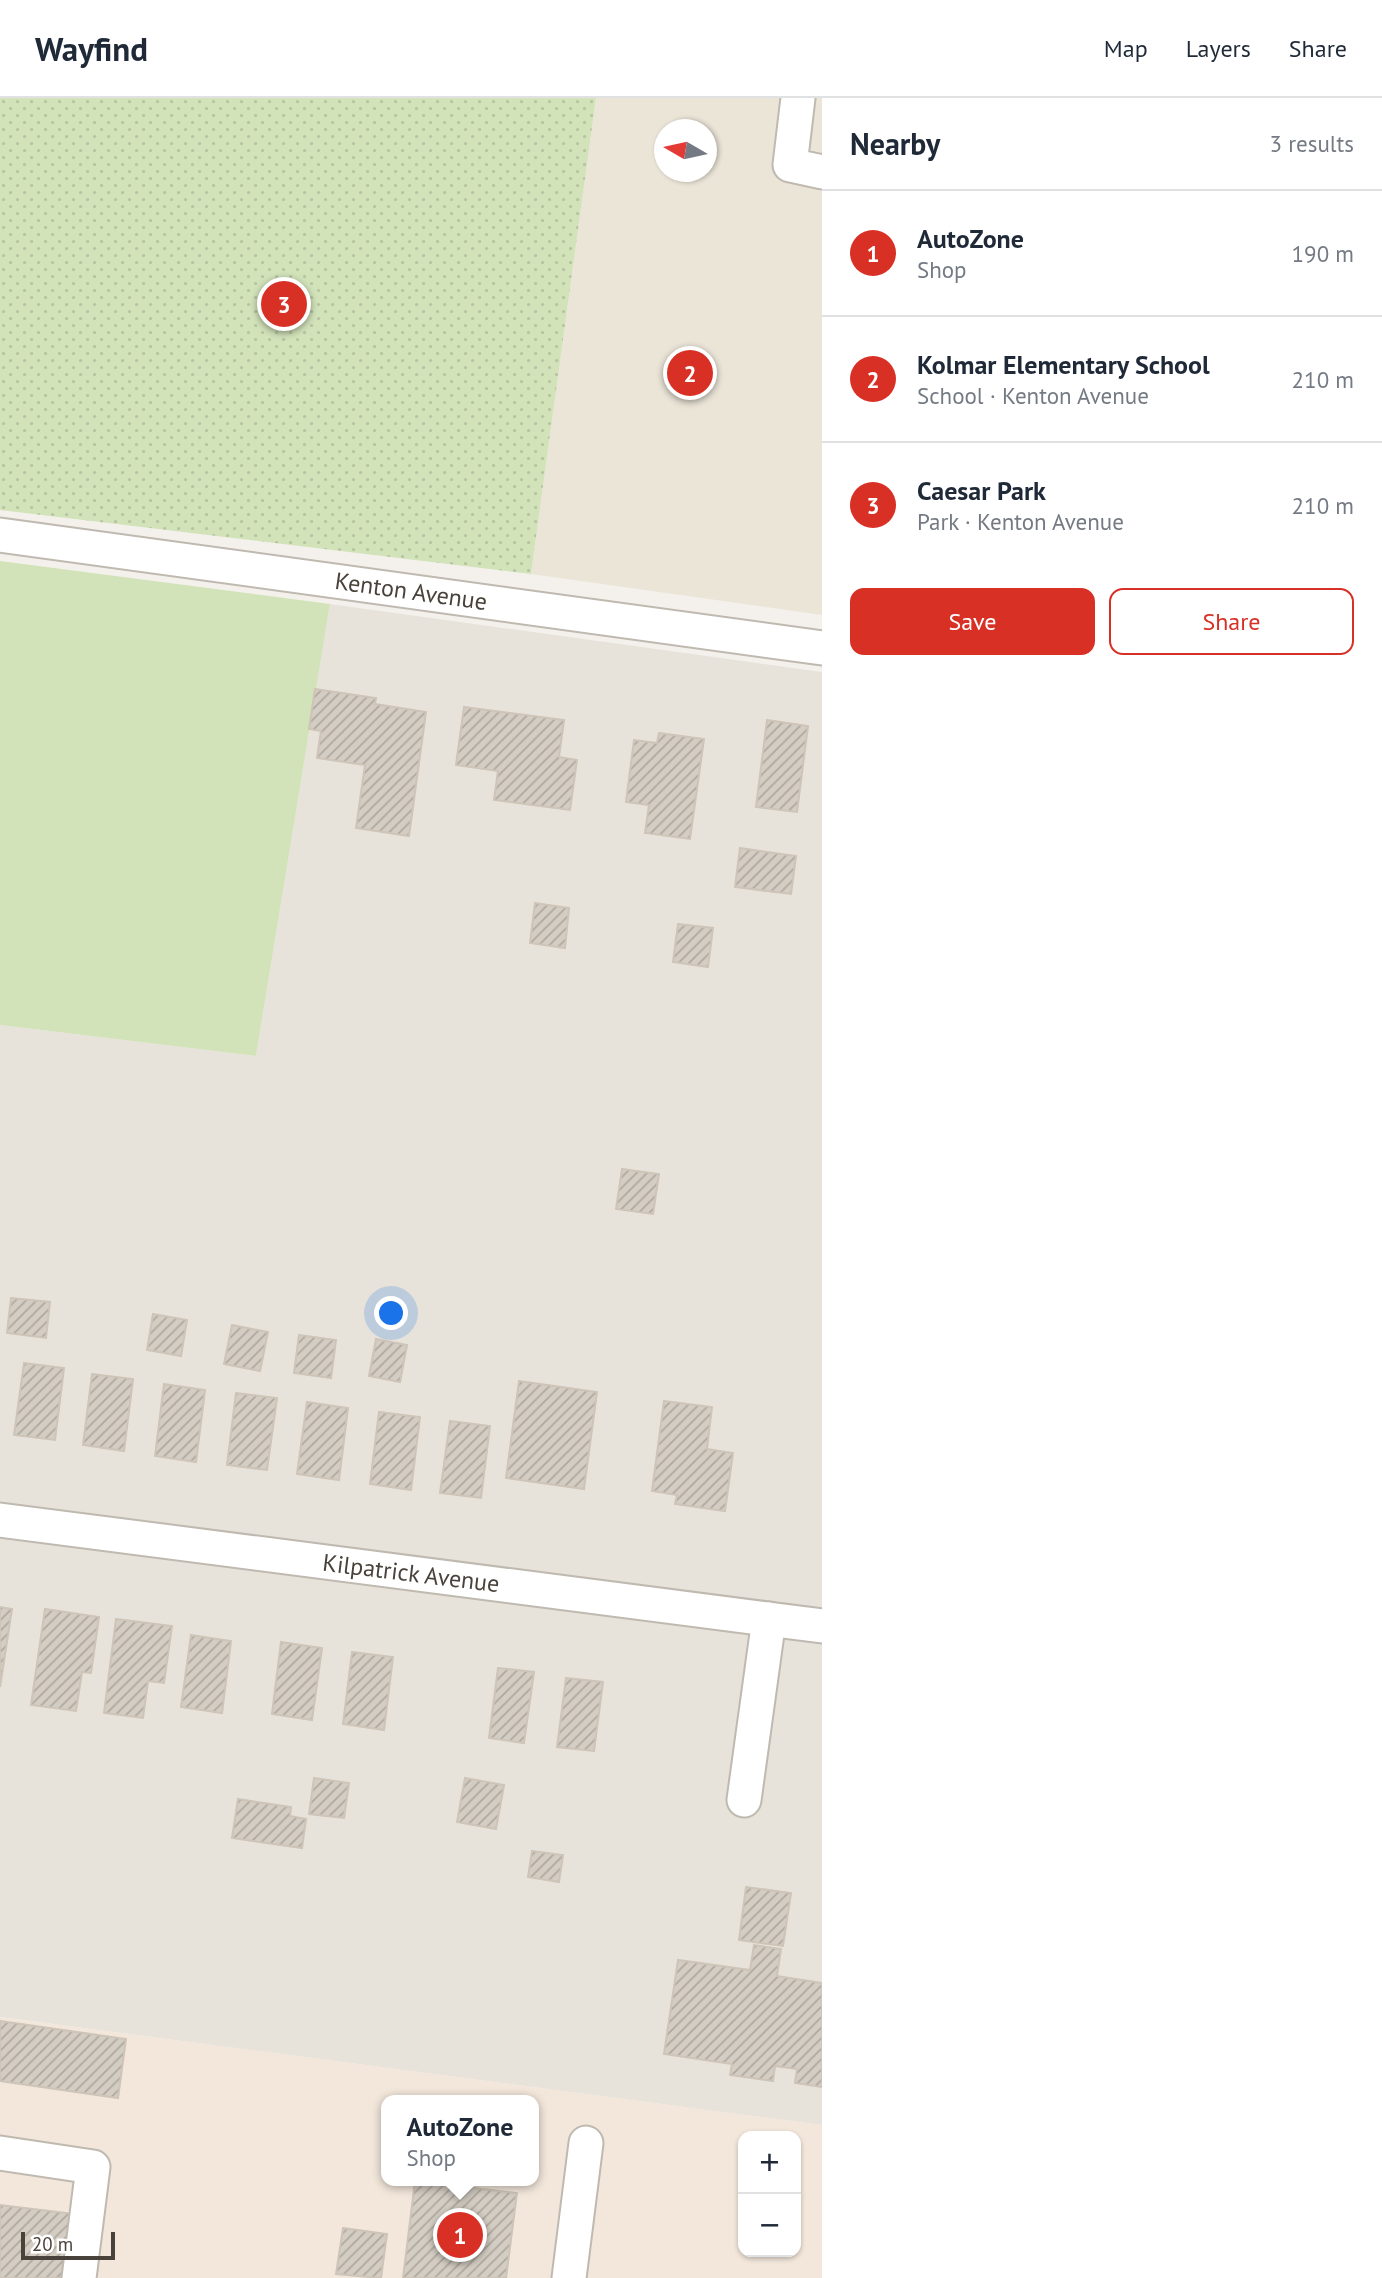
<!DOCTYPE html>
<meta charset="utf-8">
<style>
:root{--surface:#fff;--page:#f2f2f3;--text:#1f2937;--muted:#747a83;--line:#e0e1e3;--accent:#d93025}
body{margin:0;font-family:"PT Sans",sans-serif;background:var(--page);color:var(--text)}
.controls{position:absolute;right:21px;bottom:21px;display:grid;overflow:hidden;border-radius:14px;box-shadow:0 2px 5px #0004}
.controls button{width:63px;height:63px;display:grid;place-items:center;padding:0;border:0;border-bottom:2px solid var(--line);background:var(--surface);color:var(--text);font:35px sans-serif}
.compass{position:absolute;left:654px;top:21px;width:63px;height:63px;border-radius:50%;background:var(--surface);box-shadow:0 2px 5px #0004;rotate:279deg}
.scale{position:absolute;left:21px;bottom:18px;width:94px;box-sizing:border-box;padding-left:7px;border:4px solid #48423a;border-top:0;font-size:19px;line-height:24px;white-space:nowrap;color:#48423a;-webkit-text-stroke:5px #fff;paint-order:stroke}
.you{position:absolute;left:392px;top:1216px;width:24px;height:24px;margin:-18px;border:5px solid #fff;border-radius:50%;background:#1a73e8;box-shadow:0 0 0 10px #1a73e833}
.badge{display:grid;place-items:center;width:46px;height:46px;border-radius:50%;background:var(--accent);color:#fff;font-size:23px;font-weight:700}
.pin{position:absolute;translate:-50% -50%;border:4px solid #fff;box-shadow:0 2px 7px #0006}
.popup{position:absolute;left:381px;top:1997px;width:158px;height:91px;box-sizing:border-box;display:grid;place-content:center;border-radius:14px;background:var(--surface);filter:drop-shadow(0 2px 5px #0005);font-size:23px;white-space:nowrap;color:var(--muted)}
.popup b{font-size:26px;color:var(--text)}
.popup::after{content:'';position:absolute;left:50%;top:100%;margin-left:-14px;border:14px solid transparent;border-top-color:var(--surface)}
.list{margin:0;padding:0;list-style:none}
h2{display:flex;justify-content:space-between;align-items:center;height:91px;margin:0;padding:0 28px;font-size:30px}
h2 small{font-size:23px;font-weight:400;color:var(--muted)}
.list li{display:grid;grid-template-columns:46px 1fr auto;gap:21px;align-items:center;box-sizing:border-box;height:126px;padding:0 28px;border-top:2px solid var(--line)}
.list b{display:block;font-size:26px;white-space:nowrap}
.list p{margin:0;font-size:23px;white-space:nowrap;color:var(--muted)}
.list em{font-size:23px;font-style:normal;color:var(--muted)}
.actions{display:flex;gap:14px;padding:21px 28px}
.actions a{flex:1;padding:16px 0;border:2px solid var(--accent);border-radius:14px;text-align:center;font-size:24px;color:var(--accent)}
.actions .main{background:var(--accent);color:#fff}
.map{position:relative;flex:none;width:822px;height:2180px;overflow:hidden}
header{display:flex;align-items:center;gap:42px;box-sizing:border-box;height:98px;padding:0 35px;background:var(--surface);border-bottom:2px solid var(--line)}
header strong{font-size:33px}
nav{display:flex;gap:38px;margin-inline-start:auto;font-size:24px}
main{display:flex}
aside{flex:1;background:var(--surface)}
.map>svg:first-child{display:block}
.residential{fill:#e7e3db}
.commercial{fill:#f3e7db;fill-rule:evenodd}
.education{fill:#ebe5d8;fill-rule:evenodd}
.grass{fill:#d2e3ba}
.park{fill:url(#park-dots)}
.building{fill:url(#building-hatch);stroke:#cec4b7;stroke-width:2}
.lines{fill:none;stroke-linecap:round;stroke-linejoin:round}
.minor-casing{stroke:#bfb9b0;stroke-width:37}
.minor{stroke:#fff;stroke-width:33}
.labels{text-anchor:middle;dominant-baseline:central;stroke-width:5;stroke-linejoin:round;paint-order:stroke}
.street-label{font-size:24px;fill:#48423a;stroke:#fff}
</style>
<header>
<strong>Wayfind</strong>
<nav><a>Map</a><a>Layers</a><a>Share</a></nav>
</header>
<main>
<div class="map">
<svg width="822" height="2180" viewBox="0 0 822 2180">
<defs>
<pattern id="park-dots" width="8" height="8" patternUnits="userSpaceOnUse" patternTransform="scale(1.75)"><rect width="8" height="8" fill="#d2e3ba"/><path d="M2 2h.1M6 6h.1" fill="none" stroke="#b6c4a1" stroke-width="1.8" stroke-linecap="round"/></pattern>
<pattern id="building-hatch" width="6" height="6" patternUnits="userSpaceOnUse" patternTransform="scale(1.75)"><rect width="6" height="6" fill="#d4cdc3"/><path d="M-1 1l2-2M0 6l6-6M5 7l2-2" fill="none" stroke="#aea89f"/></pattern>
</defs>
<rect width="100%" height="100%" fill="#f4f1ec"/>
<!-- residential -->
<path class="residential" d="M330 506 822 574V2027L0 1919V927L256 958Z"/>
<!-- commercial -->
<path class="commercial" d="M0 1919 822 2027V2180H0ZM386 2002H534V2083H386ZM743 2038H796V2154H743Z"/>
<!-- education -->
<path class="education" d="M596 0H822V517L531 476ZM664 32H706V74H664Z"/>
<!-- grass -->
<path class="grass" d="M0 463 330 506 256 958 0 927Z"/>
<!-- park -->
<path class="park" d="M0 0H596L531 476 0 412Z"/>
<!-- building -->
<g class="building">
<path d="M315 591 376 600 375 606 426 614 409 738 356 730 365 667 317 660 321 633 309 631Z"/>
<path d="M464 609 564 622 559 659 577 662 570 712 494 702 498 673 456 667Z"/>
<path d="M767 622 808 628 797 714 756 709Z"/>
<path d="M659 635 704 641 690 741 645 735 649 707 626 704 634 642 657 645Z"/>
<path d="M740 750 796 758 791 796 735 789Z"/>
<path d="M535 805 569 810 565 850 530 845Z"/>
<path d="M678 826 713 830 708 869 673 864Z"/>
<path d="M622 1071 659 1076 653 1116 616 1111Z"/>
<path d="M11 1200 50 1204 46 1240 7 1235Z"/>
<path d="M153 1216 187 1222 181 1258 147 1252Z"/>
<path d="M232 1227 268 1234 260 1273 224 1266Z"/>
<path d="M299 1237 336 1242 331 1280 294 1275Z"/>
<path d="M376 1241 407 1247 400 1284 369 1278Z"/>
<path d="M24 1265 64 1270 55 1342 14 1337Z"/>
<path d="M92 1276 133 1281 124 1353 83 1347Z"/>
<path d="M519 1283 597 1294 584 1391 506 1380Z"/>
<path d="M164 1286 205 1292 196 1364 155 1358Z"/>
<path d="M236 1295 277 1300 267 1372 227 1367Z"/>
<path d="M664 1303 712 1309 707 1351 733 1355 725 1413 675 1406 677 1397 652 1393Z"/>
<path d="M307 1304 348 1310 339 1382 297 1376Z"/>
<path d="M379 1314 420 1319 411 1392 370 1386Z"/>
<path d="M450 1323 490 1328 481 1400 440 1395Z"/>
<path d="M0 1509 12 1511 0 1589Z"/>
<path d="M45 1511 99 1519 91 1575 82 1574 76 1613 31 1607Z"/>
<path d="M116 1521 172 1528 164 1585 148 1583 143 1620 104 1615Z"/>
<path d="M191 1537 231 1543 222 1615 181 1609Z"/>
<path d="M281 1544 322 1550 312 1622 272 1616Z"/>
<path d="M352 1554 393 1559 384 1632 343 1626Z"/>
<path d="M498 1570 534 1574 524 1645 489 1640Z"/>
<path d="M566 1580 603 1584 594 1653 557 1649Z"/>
<path d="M314 1680 349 1685 344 1720 309 1716Z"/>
<path d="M465 1680 504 1687 496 1731 457 1724Z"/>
<path d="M238 1701 291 1709 290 1718 306 1721 302 1750 232 1740Z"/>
<path d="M532 1753 563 1757 559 1784 528 1779Z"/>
<path d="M746 1789 791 1795 783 1848 739 1842Z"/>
<path d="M754 1847 781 1851 777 1878 822 1885V1989L795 1985 797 1971 775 1968 773 1983 730 1977 732 1966 664 1956 678 1862 750 1872Z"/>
<path d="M0 1923 126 1941 118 2000 0 1983Z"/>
<path d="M415 2083 517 2095 506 2180H403Z"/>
<path d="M0 2107 75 2116 67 2180H0Z"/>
<path d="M343 2130 387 2136 381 2180 336 2176Z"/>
</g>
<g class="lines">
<defs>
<g id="minor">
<path d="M798 0 790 67 822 74"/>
<path d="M0 437 822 550"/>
<path d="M0 1422 822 1528"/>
<path d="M744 1702 769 1521"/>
<path d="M0 2055 93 2069 79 2180"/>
<path d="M569 2180 586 2045"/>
</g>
</defs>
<!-- minor casing -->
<use href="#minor" class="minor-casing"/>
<!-- minor -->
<use href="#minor" class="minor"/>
</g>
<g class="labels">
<!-- street labels -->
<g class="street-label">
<text transform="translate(411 493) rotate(8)">Kenton Avenue</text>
<text transform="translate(411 1475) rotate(7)">Kilpatrick Avenue</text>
</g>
</g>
</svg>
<div class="controls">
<button>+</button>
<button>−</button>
</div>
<svg class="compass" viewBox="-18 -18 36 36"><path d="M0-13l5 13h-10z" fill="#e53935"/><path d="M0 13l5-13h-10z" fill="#747a83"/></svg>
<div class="scale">20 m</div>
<div class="you"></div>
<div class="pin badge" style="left:460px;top:2137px">1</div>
<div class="popup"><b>AutoZone</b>Shop</div>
<div class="pin badge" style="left:690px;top:275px">2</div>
<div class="pin badge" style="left:284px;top:206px">3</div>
</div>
<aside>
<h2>Nearby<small>3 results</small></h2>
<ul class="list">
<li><span class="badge">1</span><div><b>AutoZone</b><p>Shop</p></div><em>190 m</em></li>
<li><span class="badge">2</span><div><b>Kolmar Elementary School</b><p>School · Kenton Avenue</p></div><em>210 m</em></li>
<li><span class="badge">3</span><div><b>Caesar Park</b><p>Park · Kenton Avenue</p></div><em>210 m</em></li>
</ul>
<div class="actions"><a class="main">Save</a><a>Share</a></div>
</aside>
</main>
